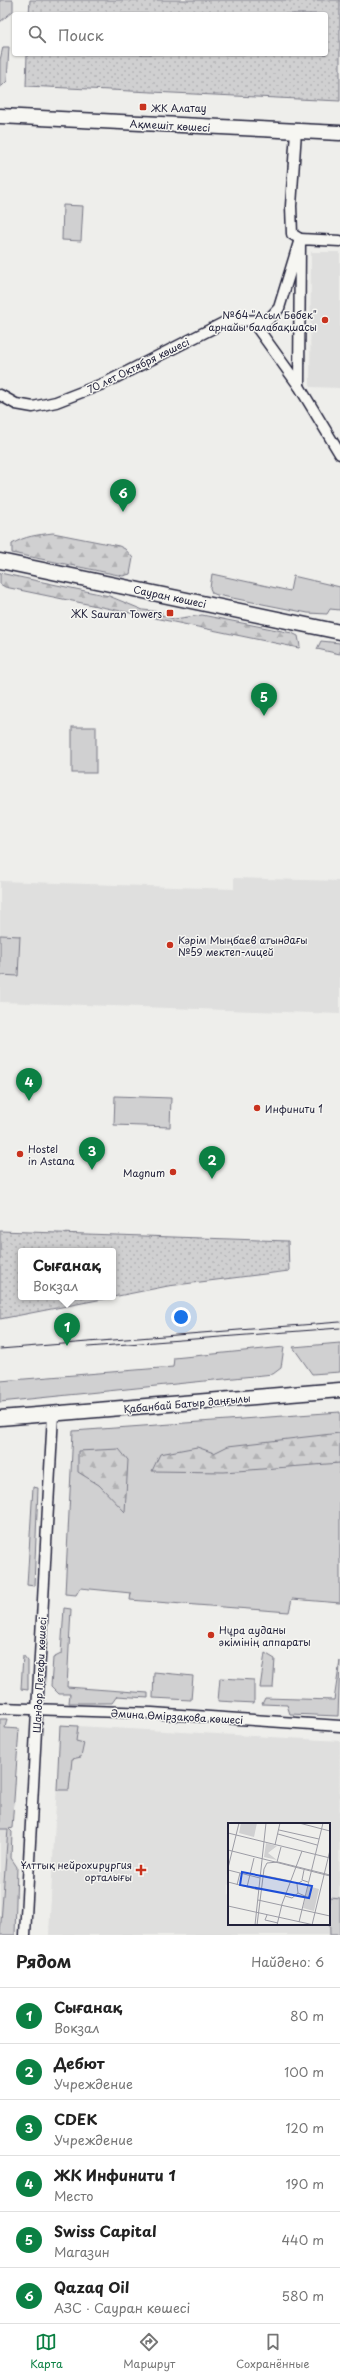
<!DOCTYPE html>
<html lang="ru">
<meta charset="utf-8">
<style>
:root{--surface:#fff;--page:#f2f2f2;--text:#222;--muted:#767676;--line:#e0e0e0;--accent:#0b8043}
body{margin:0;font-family:"Playpen Sans",sans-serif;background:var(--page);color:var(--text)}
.you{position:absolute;left:181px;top:1317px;width:14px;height:14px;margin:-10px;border:3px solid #fff;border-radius:50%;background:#1a73e8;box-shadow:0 0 0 6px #1a73e833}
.badge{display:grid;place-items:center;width:26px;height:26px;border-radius:50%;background:var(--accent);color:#fff;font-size:13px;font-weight:700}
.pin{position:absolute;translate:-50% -33px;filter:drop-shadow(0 1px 2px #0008)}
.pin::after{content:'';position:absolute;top:21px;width:14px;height:12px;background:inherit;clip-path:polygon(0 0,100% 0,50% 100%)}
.popup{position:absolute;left:18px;top:1248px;width:98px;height:52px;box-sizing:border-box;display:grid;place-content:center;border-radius:4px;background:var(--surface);filter:drop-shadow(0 1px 3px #0005);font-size:13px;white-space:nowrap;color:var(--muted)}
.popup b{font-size:15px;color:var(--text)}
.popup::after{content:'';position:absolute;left:50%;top:100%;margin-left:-8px;border:8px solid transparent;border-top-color:var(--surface)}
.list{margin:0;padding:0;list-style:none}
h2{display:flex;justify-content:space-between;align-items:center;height:52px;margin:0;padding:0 16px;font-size:17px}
h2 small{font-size:13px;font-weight:400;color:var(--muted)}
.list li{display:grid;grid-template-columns:26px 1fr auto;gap:12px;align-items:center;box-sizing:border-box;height:56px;padding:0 16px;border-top:1px solid var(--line)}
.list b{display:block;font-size:15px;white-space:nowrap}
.list p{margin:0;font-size:13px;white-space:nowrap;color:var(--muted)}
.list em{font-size:13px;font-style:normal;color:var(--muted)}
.icon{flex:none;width:22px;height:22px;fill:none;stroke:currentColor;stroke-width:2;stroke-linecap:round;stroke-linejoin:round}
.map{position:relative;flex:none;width:340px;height:1935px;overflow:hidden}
.search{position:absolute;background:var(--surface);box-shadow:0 1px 3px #0004;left:12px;right:12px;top:12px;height:44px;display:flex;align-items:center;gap:10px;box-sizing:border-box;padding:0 14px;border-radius:4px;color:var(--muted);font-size:15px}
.sheet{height:388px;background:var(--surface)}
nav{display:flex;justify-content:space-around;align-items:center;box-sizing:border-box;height:56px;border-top:1px solid var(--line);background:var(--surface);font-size:11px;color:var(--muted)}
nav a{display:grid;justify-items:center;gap:2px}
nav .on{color:var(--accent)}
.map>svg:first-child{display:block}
.built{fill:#dfdfde;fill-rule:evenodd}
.grass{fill:#d0d0d1;stroke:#797986}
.forest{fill:url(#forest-firs);stroke:#797986}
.park{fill:url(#park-dots);stroke:#797986}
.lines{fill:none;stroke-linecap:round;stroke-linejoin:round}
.street-casing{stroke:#22223b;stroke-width:13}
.secondary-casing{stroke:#22223b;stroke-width:17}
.street{stroke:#f6f6f2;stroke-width:10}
.secondary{stroke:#f6f6f2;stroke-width:14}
.tram{stroke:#22223b;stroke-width:1}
.poi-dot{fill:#c8321e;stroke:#f6f6f2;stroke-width:1.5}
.labels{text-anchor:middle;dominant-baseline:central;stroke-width:3;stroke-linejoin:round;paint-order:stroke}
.poi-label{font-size:10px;fill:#22223b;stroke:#f6f6f2;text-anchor:start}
.street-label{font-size:10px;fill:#22223b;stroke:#f6f6f2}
.inset-road{fill:none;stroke:#9c9ca5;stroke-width:1}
.view{fill:#1d4ed8;fill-opacity:0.15;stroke:#1d4ed8;stroke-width:2}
.inset-edge{fill:none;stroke:#22223b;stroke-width:2}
</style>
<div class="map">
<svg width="340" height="1935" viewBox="0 0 340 1935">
<defs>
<pattern id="forest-firs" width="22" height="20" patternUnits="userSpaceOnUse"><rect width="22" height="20" fill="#d0d0d1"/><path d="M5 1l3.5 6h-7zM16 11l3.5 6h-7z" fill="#b2b2b4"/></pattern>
<pattern id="park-dots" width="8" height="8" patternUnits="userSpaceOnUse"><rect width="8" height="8" fill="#d0d0d1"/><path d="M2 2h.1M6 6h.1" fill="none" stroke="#b2b2b4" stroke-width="1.8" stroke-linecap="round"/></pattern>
</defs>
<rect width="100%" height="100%" fill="#eeeeeb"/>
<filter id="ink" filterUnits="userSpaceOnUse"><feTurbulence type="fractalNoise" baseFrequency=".025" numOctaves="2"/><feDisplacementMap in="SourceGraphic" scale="8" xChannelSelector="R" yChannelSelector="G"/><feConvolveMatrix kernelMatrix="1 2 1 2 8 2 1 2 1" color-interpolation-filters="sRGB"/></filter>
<g filter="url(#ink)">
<!-- built -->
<g class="built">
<path d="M311 252H340V388L310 387Z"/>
<path d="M234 878 340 881V1014L0 1002V881L234 889Z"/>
<path d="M60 1725 340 1741 339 1935H49ZM229 1824H329V1924H229Z"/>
<path d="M0 1829H8L0 1935Z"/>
</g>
<!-- grass -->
<g class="grass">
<path d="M0 0H13V11L0 22Z"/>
<path d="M3 47H9L7 81 0 88V60Z"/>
<path d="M63 205 83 206 81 241 62 240Z"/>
<path d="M212 574 290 591 293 576 340 587V610L330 609 327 614 308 613 217 595 212 593 210 588Z"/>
<path d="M321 641 340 643V654L317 649Z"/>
<rect x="72" y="727" width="24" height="46"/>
<path d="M0 935 20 936 18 976 0 975Z"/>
<path d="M115 1096 171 1098 170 1127 114 1125Z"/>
<path d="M340 1343V1372L312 1374 293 1347Z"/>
<path d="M284 1347 281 1368 273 1374 0 1402V1381L173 1367 174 1358Z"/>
<path d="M340 1412V1603L292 1599 289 1612 130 1600 131 1593 80 1588 76 1595 65 1594 73 1431Z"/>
<path d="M33 1487 38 1488 34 1586 27 1585Z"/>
<path d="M64 1608 71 1609 67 1687 148 1693V1698L117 1696 112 1703H69L70 1694H59L51 1686 53 1658 61 1654Z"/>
<path d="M265 1653 275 1659 273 1688H260Z"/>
<path d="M23 1655 28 1661V1690L21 1689Z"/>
<path d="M340 1661 338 1716 290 1714 287 1705 262 1704 265 1698 334 1700Z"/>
<path d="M154 1672 193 1676 191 1700 153 1698Z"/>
<path d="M220 1678 254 1680V1703L218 1701Z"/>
<path d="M0 1719H7L5 1728 19 1729 12 1828 9 1829 12 1832 11 1858 17 1867 15 1935H0L8 1829H0Z"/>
<path d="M60 1725 78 1726 76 1741 84 1743 81 1757 72 1759 69 1790H57Z"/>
<path d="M329 1897 340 1898V1935H330Z"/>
</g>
<!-- forest -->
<g class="forest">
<path d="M53 533 119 546 125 549 133 558 130 574 123 576 12 553V544C25 536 37 535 53 533Z"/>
<path d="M0 573 109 596 143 610 162 612 161 615 174 619 202 615 292 633 298 636 300 646 299 648 5 587 0 584Z"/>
<path d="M340 1433V1463L224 1472 152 1471 160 1454 197 1447 214 1453 228 1446Z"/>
<path d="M119 1449 128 1460 125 1512 99 1485 78 1472V1451Z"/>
</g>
<!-- park -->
<g class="park">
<path d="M30 0H340V101L26 86 27 54H326V14H29Z"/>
<path d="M0 1231 288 1241 289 1271 168 1286 113 1297V1251H21V1297H113L0 1319Z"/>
</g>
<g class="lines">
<defs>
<g id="street">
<path d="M253 322 299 386 340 454"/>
<path d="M299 386 300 239 340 241"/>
<path d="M0 395 16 404 33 407 56 402 105 383 227 321 268 320 279 308 300 239 292 234 291 206 296 131"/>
<path d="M0 1708 152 1713 340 1726"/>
<path d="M25 1935 53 1414"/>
</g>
<g id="secondary">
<path d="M0 116 340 133"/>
<path d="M0 561 340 632"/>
<path d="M0 1418 340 1390"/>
</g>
</defs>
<!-- street casing -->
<use href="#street" class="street-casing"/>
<!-- secondary casing -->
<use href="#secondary" class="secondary-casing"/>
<!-- street -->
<use href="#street" class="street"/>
<!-- secondary -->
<use href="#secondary" class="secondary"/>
<!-- tram -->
<g class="tram">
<path d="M88 1347 340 1328"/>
<path d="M0 1349 340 1322"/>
</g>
</g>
</g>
<!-- markers -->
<g class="poi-dot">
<rect x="139" y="103" width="8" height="8" rx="2"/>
<circle cx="325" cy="320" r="4"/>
<rect x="166" y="609" width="8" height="8" rx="2"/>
<circle cx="170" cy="945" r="4"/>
<circle cx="257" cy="1108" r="4"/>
<circle cx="20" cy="1154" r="4"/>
<circle cx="173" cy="1172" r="4"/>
<circle cx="211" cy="1635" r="4"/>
<path d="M139 1864h4v4h4v4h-4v4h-4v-4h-4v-4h4z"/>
</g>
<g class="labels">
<!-- poi labels -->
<g class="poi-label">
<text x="151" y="107">ЖК Алатау</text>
<text x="317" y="314" text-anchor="end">№64 "Асыл Бөбек"<tspan x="317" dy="12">арнайы балабақшасы</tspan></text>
<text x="162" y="613" text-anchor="end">ЖК Sauran Towers</text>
<text x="178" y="939">Кәрім Мыңбаев атындағы<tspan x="178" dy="12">№59 мектеп-лицей</tspan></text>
<text x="265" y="1108">Инфинити 1</text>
<text x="28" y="1148">Hostel<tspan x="28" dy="12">in Astana</tspan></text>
<text x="165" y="1172" text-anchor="end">Magnum</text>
<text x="219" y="1629">Нұра ауданы<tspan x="219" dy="12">әкімінің аппараты</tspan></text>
<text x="132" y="1864" text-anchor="end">Ұлттық нейрохирургия<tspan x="132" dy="12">орталығы</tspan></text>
</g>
<!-- street labels -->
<g class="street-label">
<text transform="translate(170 125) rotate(3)">Ақмешіт көшесі</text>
<text transform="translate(138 365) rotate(-26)">70 лет Октября көшесі</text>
<text transform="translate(170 596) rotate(12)">Сауран көшесі</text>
<text transform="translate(187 1403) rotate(-5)">Қабанбай Батыр даңғылы</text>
<text transform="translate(39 1675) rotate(-87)">Шандор Петефи көшесі</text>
<text transform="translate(177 1716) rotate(3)">Әмина Өмірзақова көшесі</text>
</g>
</g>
<!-- overview -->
<g transform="translate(228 1823)">
<rect width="102" height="102" fill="#eeeeeb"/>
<path d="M38 20 49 23 40 30 49 37 36 34Z" fill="#d0d0d1"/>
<path d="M13 0H29L26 14 11 10ZM80 63 91 66 86 88 75 85Z" fill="#d0d0d1"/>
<path class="inset-road" d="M71 0 102 8M51 7 91 16M0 10 102 35M50 11 89 22M47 22 52 0M0 27 102 53M34 37 38 0M49 39 53 24M0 45 11 0M0 47 32 55M76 47 74 57 80 59M33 52 63 58M0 59 31 67M9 62 12 50M19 64 26 35M70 70 69 61 74 58M57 73 64 75 70 70 77 73M30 77 102 93M0 83 86 102M39 92 37 97 50 100M71 99 95 0M27 102 34 37M29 102 36 46 39 40 50 39 102 52M49 102 54 81 74 28M84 102 102 27"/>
<path class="view" d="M14 49 84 63 81 75 12 62Z"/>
<rect width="102" height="102" class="inset-edge"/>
</g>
</svg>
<div class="you"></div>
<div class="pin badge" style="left:67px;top:1346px">1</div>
<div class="popup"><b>Сығанақ</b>Вокзал</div>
<div class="pin badge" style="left:212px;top:1179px">2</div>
<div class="pin badge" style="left:92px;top:1170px">3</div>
<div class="pin badge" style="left:29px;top:1101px">4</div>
<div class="pin badge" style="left:264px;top:716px">5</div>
<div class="pin badge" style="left:123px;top:512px">6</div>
<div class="search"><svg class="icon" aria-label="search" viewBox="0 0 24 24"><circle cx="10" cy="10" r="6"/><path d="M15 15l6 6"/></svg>Поиск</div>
</div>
<section class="sheet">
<h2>Рядом<small>Найдено: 6</small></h2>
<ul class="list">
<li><span class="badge">1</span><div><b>Сығанақ</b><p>Вокзал</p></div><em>80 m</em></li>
<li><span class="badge">2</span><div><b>Дебют</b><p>Учреждение</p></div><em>100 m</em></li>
<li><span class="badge">3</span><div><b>CDEK</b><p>Учреждение</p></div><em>120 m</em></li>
<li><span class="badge">4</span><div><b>ЖК Инфинити 1</b><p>Место</p></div><em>190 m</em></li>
<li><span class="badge">5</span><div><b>Swiss Capital</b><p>Магазин</p></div><em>440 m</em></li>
<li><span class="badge">6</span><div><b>Qazaq Oil</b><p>АЗС · Сауран көшесі</p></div><em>580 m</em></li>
</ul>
</section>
<nav>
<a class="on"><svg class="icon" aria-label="map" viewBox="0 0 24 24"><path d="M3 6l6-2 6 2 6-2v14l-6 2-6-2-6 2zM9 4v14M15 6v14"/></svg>Карта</a>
<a><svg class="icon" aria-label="directions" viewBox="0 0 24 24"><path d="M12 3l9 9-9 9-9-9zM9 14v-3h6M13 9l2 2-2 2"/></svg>Маршрут</a>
<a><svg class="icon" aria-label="saved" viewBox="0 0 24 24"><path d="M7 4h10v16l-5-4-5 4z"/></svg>Сохранённые</a>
</nav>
